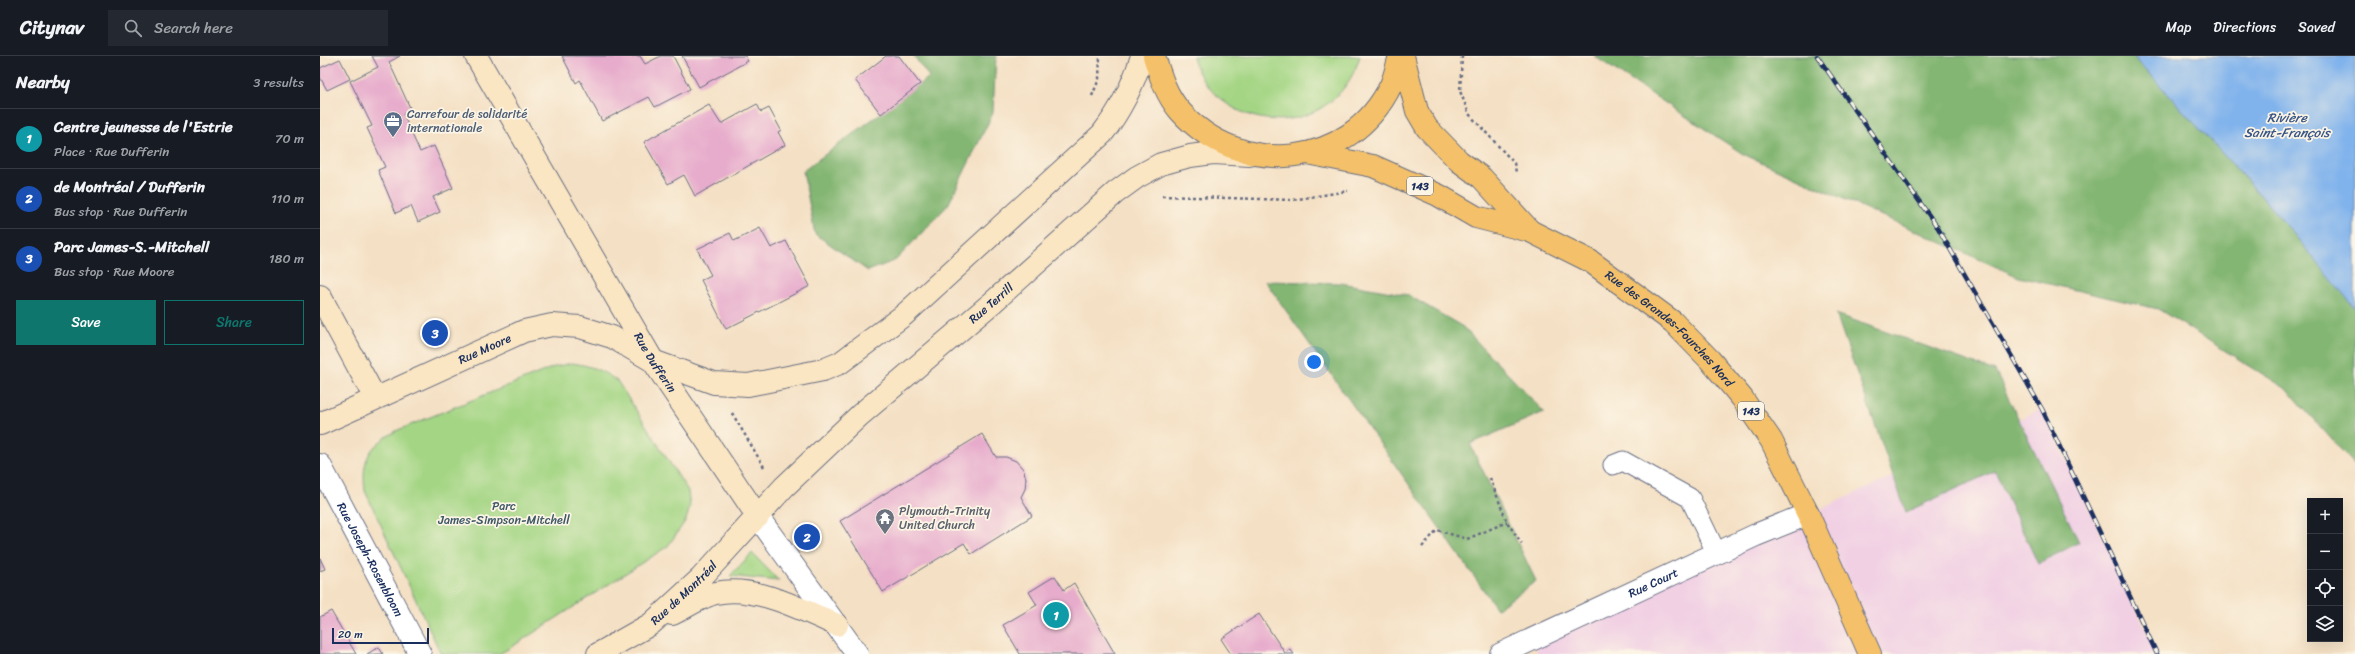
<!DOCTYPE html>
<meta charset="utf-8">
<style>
:root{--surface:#171b24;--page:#242831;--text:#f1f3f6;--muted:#9ea1a6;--line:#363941;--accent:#0f766e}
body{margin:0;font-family:Sriracha,sans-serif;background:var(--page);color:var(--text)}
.controls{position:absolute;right:12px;bottom:12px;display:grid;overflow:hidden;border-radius:0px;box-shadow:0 4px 16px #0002}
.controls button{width:36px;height:36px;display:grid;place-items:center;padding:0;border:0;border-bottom:1px solid var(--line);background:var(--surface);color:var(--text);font:20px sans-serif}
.scale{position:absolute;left:12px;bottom:10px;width:97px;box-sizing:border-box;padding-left:4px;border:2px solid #1b2f5e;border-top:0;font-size:11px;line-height:14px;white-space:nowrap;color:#1b2f5e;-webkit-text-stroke:3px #fcf5e5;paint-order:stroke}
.you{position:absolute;left:994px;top:306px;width:14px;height:14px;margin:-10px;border:3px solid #fff;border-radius:50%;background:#1a73e8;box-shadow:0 0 0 6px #1a73e833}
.badge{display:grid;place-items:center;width:26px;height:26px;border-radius:50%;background:var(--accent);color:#fff;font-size:13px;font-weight:700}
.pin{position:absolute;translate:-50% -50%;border:2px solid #fff;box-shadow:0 1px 4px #0006}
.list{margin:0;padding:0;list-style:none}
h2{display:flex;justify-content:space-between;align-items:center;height:52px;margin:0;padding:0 16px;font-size:17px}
h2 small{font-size:13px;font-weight:400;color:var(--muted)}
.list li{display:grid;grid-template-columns:26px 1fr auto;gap:12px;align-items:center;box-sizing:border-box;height:60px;padding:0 16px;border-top:1px solid var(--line)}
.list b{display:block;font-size:15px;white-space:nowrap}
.list p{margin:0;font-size:13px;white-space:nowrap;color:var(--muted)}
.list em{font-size:13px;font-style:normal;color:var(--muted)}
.actions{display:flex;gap:8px;padding:12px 16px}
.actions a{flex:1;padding:9px 0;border:1px solid var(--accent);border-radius:0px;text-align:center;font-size:14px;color:var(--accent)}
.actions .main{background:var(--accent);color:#fff}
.icon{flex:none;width:22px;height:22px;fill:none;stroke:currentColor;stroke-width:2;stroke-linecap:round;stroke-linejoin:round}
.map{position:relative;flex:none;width:2035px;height:598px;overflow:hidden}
header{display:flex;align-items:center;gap:24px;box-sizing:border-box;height:56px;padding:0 20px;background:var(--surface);border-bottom:1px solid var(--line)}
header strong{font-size:19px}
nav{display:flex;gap:22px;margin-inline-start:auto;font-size:14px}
.search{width:280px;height:36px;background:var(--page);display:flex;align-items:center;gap:10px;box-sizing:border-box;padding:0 14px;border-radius:0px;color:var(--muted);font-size:15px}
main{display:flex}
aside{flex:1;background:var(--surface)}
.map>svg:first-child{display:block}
.built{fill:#f1d0e4}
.green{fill:#a4d584;stroke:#608271}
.forest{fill:#83b672;stroke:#4f7268}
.water{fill:#80b2ec;stroke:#4e70a5}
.building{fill:#e7accc}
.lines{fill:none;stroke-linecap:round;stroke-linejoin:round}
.lane-casing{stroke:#676d82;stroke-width:21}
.street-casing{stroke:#676d82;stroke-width:24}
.secondary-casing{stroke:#676d82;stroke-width:24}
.primary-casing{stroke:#676d82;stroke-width:24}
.path{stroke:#676d82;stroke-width:2.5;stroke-dasharray:3 3;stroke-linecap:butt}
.lane{stroke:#fff;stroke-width:19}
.street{stroke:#fff;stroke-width:22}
.secondary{stroke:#fbe6c3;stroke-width:22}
.primary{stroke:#f4c16a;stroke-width:22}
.rail-casing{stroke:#1b2f5e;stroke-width:4.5}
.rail{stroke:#fcf5e5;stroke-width:3;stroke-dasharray:9;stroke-linecap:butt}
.labels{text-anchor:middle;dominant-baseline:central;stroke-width:3.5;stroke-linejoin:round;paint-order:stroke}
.shield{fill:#fcf5e5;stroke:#5e6a86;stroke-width:1}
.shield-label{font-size:11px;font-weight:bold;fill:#1b2f5e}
.service-label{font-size:12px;fill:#4e5e75;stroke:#fcf5e5;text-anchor:start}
.street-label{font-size:12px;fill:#1b2f5e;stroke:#fcf5e5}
.park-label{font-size:12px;fill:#3d5868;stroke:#fcf5e5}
.worship-label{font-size:12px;fill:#5b616d;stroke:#fcf5e5;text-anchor:start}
.water-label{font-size:13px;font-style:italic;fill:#395689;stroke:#fcf5e5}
</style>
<header>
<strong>Citynav</strong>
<div class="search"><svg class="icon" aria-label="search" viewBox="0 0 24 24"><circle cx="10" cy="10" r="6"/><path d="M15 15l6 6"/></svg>Search here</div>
<nav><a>Map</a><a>Directions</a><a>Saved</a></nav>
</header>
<main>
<aside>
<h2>Nearby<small>3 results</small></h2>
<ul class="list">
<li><span class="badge" style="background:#0f9aa8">1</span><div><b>Centre jeunesse de l'Estrie</b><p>Place · Rue Dufferin</p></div><em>70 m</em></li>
<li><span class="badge" style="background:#1a4fb4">2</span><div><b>de Montréal / Dufferin</b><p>Bus stop · Rue Dufferin</p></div><em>110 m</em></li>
<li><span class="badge" style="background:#1a4fb4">3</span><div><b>Parc James-S.-Mitchell</b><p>Bus stop · Rue Moore</p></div><em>180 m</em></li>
</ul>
<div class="actions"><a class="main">Save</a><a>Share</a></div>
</aside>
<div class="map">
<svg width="2035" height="598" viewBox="0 0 2035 598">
<rect width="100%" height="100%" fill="#fcf5e5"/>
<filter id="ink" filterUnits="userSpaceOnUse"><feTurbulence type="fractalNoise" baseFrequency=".025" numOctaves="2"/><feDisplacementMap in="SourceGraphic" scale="8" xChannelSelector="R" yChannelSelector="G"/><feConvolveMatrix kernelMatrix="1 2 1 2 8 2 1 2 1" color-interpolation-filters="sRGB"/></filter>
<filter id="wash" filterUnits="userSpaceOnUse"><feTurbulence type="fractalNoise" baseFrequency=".012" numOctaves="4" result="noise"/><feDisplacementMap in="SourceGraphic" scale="16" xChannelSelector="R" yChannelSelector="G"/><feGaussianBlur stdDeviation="0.9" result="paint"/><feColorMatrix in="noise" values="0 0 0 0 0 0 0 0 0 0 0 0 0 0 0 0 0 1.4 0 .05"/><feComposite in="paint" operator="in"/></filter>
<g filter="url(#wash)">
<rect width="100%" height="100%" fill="#f4e0c4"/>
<!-- built -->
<path class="built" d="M1722 353 1837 598H1218L1213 583Z"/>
<!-- green -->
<g class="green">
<path d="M873 0H1040C1021 66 945 84 896 39 886 30 875 14 873 0Z"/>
<path d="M252 307C271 310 283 314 298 326L368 435 370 451 366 464 348 490 190 592 179 598H121L45 435C41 402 49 390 78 374L234 311Z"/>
<path d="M432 497 459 525 410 520Z"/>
</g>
<!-- forest -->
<g class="forest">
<path d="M594 0H676L673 57 628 149 576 204 548 215 495 178 483 115 609 21Z"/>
<path d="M1274 0H1813L1953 153 2035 249V409L1965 332 1838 253 1699 221 1423 98Z"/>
<path d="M945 225 1021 227 1088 239 1143 271 1224 356 1150 388 1216 525 1177 553Z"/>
<path d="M1516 258 1675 315 1759 486 1718 508 1675 415 1586 456Z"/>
</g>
<!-- water -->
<path class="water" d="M1813 0H2035V252L1953 153Z"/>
<g id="blocks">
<!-- building -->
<g class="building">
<path d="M52 0H80L69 6 91 54 83 58 100 96 114 90 133 132 113 141 120 156 98 166 91 150 76 157 58 114 65 111 47 72 52 70 30 25 58 11Z"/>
<path d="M242 0H320L325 8 341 0H353L370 33 335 51 329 41 282 65 260 24 256 27Z"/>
<path d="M362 0H425L428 5 379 31Z"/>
<path d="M566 0H579L600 28 561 58 535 24Z"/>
<path d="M20 3 30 23 7 34 0 21V12Z"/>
<path d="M437 48 441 56 449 52 461 74 458 76 465 89 375 140 364 119 348 128 324 86 389 49 401 68Z"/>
<path d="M440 172 451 192 466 185 490 230 406 273 381 224 391 219 377 193 410 177 414 185Z"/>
<path d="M662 378 676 401H686L696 405 703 413 706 422 705 433 701 441 712 460 651 498 644 487 563 536 520 465Z"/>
<path d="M0 502 5 513 0 515Z"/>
<path d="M735 520 744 534 754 527 795 598H700L683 569 717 549 709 536Z"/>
<path d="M11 555 36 598H0V561Z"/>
<path d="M939 558 965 597 970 593 974 598H911L901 583Z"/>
<path d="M59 591 63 598H47Z"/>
</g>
</g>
</g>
<g filter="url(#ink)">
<use href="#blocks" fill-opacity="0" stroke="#676d82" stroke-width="1"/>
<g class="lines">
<defs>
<path id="lane" d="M1293 409 1303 405 1370 442 1397 498"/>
<g id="street">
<path id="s1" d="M0 409 100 598"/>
<path d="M438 461 537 598"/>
<path id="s2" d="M1181 598 1436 479 1488 458"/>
</g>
<g id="secondary">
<path id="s3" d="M156 0 333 305 438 461"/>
<path d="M0 240 55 342"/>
<path id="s4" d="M0 368 204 275 232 269 260 271 292 281 333 305 394 327 428 329 503 314 520 307 584 259 782 78C801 54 813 30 822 0"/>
<path d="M352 558C365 552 382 540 396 537 434 528 483 554 517 569"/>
<path id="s5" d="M278 598 331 568 381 522 464 431 540 359 673 246 795 137 817 121 841 108 870 100 893 97 930 99"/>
</g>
<g id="primary">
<path d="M834 0C840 19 846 39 860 55 921 123 1030 114 1071 29 1075 20 1077 9 1080 0"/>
<path d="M1083 0 1097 55 1107 72 1139 105 1162 122 1210 175"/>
<path id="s6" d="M987 97 1053 110 1118 139 1156 161 1210 175 1270 205 1353 266 1390 304 1422 342 1451 384 1488 458 1550 598"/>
</g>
</defs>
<!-- lane casing -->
<use href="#lane" class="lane-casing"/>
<!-- street casing -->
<use href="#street" class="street-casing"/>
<!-- secondary casing -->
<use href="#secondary" class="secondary-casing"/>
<!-- primary casing -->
<use href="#primary" class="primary-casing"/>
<!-- path -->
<g class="path">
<path d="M1142 0 1140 35 1149 58 1194 107 1196 116"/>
<path d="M772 40 779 23 780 0"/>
<path d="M842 140 972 144 1028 135"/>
<path d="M412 357 444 411"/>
<path d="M1170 422 1187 466 1202 488"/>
<path d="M1102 491 1117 474 1147 483 1187 466"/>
</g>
<!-- lane -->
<use href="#lane" class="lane"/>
<!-- street -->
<use href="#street" class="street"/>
<!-- secondary -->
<use href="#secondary" class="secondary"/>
<!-- primary -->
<use href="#primary" class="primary"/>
<defs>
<path id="rail" d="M1497 0 1618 172 1722 353 1837 598"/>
</defs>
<!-- rail casing -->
<use href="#rail" class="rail-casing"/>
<!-- rail -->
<use href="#rail" class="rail"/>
</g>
</g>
<!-- icons -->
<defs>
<symbol id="office-pin" viewBox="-11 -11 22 30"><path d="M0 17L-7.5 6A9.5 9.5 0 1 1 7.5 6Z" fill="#5c6f8a" stroke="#fcf5e5"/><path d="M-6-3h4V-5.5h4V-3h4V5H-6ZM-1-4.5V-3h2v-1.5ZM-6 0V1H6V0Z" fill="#fff"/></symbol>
<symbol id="temple-pin" viewBox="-11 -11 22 30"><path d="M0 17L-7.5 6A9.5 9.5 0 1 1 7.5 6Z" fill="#6b7280" stroke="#fcf5e5"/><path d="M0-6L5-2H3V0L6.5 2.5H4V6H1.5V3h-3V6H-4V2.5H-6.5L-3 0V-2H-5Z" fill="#fff"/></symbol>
</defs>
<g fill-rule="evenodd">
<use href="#office-pin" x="62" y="54" width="22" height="30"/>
<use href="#temple-pin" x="554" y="451" width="22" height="30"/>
</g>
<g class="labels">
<!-- shield labels -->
<g class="shield">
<rect x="1087" y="121" width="26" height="18" rx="3"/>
<rect x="1418" y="346" width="26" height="18" rx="3"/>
</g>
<g class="shield-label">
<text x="1100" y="130">143</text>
<text x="1431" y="355">143</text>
</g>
<!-- service labels -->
<g class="service-label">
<text x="87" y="58">Carrefour de solidarité<tspan x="87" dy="14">internationale</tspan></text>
</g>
<!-- street labels -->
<g class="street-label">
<text stroke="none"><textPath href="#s5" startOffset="529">Rue Terrill</textPath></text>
<text stroke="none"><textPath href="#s6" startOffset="410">Rue des Grandes-Fourches Nord</textPath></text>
<text stroke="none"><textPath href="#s4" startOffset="181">Rue Moore</textPath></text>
<text stroke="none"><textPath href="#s3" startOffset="355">Rue Dufferin</textPath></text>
<text stroke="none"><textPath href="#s1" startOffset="107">Rue Joseph-Rosenbloom</textPath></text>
<text stroke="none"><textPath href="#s2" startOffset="168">Rue Court</textPath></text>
<text stroke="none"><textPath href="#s5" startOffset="106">Rue de Montréal</textPath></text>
</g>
<!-- park labels -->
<g class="park-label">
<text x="184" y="450">Parc<tspan x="184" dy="14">James-Simpson-Mitchell</tspan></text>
</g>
<!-- worship labels -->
<g class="worship-label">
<text x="579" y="455">Plymouth-Trinity<tspan x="579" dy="14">United Church</tspan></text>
</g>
<!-- water labels -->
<g class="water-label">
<text x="1967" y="61">Rivière<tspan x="1967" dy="15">Saint-François</tspan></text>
</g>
</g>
</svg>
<div class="controls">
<button>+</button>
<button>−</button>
<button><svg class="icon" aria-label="locate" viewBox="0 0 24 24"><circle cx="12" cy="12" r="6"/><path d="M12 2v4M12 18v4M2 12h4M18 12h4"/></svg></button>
<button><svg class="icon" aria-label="layers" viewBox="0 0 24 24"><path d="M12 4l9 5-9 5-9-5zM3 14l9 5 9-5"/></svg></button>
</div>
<div class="scale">20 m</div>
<div class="you"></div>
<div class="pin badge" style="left:736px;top:559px;background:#0f9aa8">1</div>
<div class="pin badge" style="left:487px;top:481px;background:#1a4fb4">2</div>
<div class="pin badge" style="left:115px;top:277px;background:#1a4fb4">3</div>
</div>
</main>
